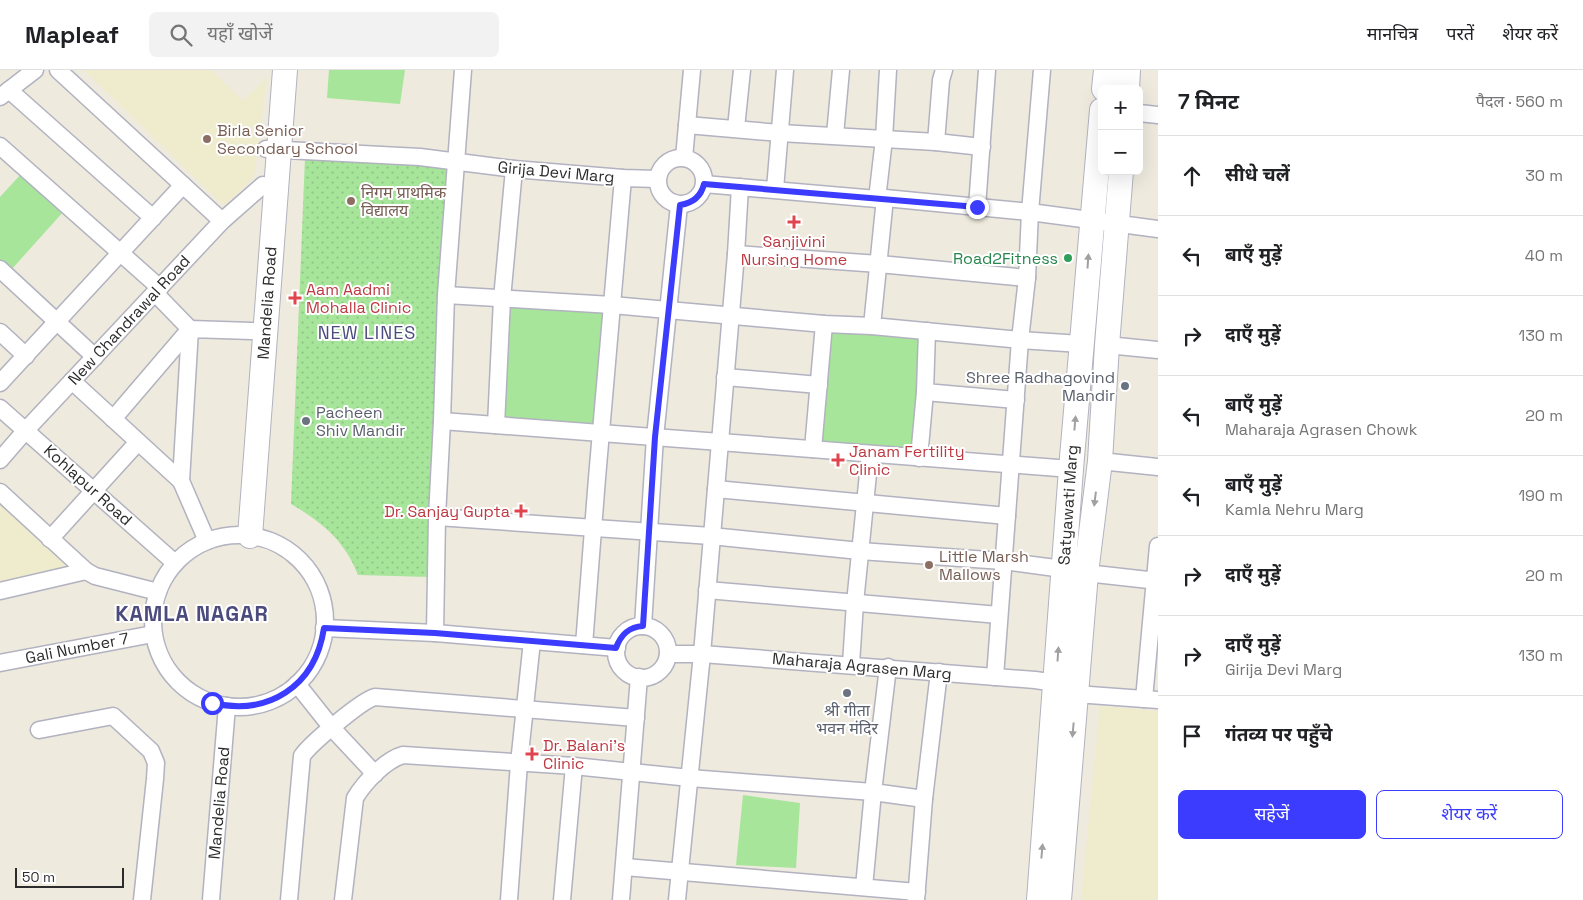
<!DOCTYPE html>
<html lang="hi">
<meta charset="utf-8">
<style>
:root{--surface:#fff;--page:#f2f2f2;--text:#202124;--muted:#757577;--line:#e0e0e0;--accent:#3b3cfd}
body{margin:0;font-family:"Space Grotesk","Noto Sans Devanagari",sans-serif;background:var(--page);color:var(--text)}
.controls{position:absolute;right:15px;top:15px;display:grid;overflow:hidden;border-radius:8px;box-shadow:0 5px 20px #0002}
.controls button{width:45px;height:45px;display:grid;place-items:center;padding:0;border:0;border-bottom:1px solid var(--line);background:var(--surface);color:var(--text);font:25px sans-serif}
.scale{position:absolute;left:15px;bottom:12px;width:109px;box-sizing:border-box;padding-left:5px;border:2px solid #2c2c2c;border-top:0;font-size:14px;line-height:18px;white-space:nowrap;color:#2c2c2c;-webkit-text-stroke:4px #fff;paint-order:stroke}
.stop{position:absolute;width:15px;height:15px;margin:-11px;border:4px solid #3b3cfd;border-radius:50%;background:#fff}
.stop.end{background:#3b3cfd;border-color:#fff;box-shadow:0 1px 5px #0008}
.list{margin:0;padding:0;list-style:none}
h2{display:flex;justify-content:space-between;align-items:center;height:65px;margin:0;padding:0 20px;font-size:21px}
h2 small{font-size:16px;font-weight:400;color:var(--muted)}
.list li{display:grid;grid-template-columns:32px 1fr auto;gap:15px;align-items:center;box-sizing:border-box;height:80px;padding:0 20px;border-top:1px solid var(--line)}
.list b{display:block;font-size:19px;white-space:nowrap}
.list p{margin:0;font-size:16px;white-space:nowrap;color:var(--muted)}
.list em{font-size:16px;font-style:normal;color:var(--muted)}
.actions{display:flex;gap:10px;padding:15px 20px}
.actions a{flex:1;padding:11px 0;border:1px solid var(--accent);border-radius:8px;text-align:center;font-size:18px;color:var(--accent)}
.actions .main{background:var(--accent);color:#fff}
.icon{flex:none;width:28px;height:28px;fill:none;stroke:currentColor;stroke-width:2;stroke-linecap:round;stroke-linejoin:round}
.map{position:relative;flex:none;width:1158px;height:830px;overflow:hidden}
header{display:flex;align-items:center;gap:30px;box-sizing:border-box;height:70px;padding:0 25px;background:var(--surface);border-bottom:1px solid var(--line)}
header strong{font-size:24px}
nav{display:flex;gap:28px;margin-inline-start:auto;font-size:18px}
.search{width:350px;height:45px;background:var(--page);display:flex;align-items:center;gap:12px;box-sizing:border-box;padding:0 18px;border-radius:8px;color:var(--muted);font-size:19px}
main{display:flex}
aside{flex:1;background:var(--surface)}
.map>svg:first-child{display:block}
.education{fill:#efebcd}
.grass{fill:url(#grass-dots)}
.park{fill:#a6e59a}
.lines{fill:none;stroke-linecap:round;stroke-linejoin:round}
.street-casing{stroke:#b2b2c0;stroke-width:19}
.secondary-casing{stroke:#b2b2c0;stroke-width:26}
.street{stroke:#fff;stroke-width:16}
.secondary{stroke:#fff;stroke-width:24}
.oneway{fill:#a0a0a0}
.route{stroke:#3b3cfd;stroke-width:6}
.education-dot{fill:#8d6e63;stroke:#fff;stroke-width:2}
.health-dot{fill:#e0444e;stroke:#fff;stroke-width:2}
.leisure-dot{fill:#2e9e5b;stroke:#fff;stroke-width:2}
.worship-dot{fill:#6b7280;stroke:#fff;stroke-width:2}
.labels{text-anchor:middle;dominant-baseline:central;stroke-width:4;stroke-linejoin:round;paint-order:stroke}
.education-label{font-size:16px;fill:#785e54;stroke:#fff;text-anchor:start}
.street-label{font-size:16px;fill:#2c2c2c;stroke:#fff}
.health-label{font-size:16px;fill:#be3a42;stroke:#fff;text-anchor:start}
.leisure-label{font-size:16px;fill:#27864d;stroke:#fff;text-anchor:end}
.worship-label{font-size:16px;fill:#5b616d;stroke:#fff;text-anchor:end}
.neighbourhood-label{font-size:18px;letter-spacing:1px;fill:#4b4b7e;stroke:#fff}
.district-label{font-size:21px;font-weight:bold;letter-spacing:1px;fill:#4b4b7e;stroke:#fff}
</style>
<header>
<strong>Mapleaf</strong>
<div class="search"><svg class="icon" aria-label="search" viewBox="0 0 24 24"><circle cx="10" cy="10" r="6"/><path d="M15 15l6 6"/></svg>यहाँ खोजें</div>
<nav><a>मानचित्र</a><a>परतें</a><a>शेयर करें</a></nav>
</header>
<main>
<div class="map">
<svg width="1158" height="830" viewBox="0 0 1158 830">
<defs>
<pattern id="grass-dots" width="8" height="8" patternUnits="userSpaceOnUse" patternTransform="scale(1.25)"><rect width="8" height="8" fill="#a6e59a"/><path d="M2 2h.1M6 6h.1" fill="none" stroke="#8fc585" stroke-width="1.8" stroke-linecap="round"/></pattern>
</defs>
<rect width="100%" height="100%" fill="#eeeade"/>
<!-- education -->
<g class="education">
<path d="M84 0H211L243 31 267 7 254 107 224 136Z"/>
<path d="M0 428 76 499 0 516Z"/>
<path d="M1100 636 1158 641V830H1081Z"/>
</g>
<!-- grass -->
<path class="grass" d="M305 87 447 98 431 507 358 505C345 471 322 452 291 434Z"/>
<!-- park -->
<g class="park">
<path d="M329 0H405L400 34 327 28Z"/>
<path d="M22 103 64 141 11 200 0 190V127Z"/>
<path d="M506 237 606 243 597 356 498 349Z"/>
<path d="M828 258 925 265 916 384 817 376Z"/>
<path d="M743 725 800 733 796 798 736 795Z"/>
</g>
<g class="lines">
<defs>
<g id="street">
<path d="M58 0 222 151"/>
<path d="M9 20 153 148"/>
<path d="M0 27 35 0"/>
<path d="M1139 43 1158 45"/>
<path d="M687 55 780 63 936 72 982 77"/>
<path d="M736 58 742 0"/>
<path d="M835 65 841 0"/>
<path d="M936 72 941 10 944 0"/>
<path d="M0 76 160 218"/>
<path d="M266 79 420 87 514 99 623 108 657 109"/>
<circle cx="681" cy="111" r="23"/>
<path d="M684 88 692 0"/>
<path d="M704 114 877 129 885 128 1030 142 1158 159"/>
<path d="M775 119 785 0"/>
<path d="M885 128 872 256 1020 270 1081 274"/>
<path d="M877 129 884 69 888 0"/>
<path d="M977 137 987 0"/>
<path d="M736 184 879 194 1027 208 1030 142 1042 0"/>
<path d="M0 199 95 287"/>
<path d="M446 225 612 235 824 254 872 256"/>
<path d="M927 261 925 322 1016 330"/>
<path d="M0 262 26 286"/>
<path d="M1107 275 1158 280"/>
<path d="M725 307 819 315"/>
<path d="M72 311 181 411 190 259 252 261"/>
<path d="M0 313 183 115"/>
<path d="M0 338 175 493"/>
<path d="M113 349 190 259 155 223"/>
<path d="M442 351 720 372 736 184 740 117"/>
<path d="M496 355 502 229 514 99"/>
<path d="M813 379 824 254"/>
<path d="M919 388 925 322"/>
<path d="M0 390 26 360 222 151 263 115"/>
<path d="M1100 391 1158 397"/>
<path d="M181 411 207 471"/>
<path d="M716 419 1007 446"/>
<path d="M0 422 86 501 95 506 158 522"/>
<path d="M437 447 711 466 860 481 1003 491 1063 499"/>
<circle cx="239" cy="551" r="86"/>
<path d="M50 469 138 372"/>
<path d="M1086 503 1158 511"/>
<path d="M707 520 999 545"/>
<path d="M0 521 86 501"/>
<path d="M643 556 655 367 679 135"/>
<circle cx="642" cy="582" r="26"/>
<path d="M324 558 435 563 617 578"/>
<path d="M435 563 437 447 442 351 446 225 463 0"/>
<path d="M584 575 597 408 623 108"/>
<path d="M668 584H702L1035 610 1056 613 1076 624 1158 630"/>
<path d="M0 593 153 564"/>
<path d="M851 594 855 533 870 384"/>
<path d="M995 607 1020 270 1027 208"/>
<path d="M297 614 332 658 375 704"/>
<path d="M1144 629 1158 476"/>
<path d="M39 660 113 646 151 681 156 693 155 709 142 830"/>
<path d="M625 797 917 822"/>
<path d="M864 817 873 722 888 597"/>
<path d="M211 830 227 636"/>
<path d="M289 830 302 686C310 674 362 630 375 627L636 648"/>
<path d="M343 830 355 728C364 713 385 690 403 685L574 696 690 708 873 722 924 729"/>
<path d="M509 830 519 693 532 571"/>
<path d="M562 830 574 696"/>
<path d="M621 830 639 607"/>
<path d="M677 830 702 584 720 372 1071 399"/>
<path d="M916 830 924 729 939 602"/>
</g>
<g id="secondary">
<path d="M1104 19 1106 0"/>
<path d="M1127 19 1128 0"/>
<path d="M250 466 285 0"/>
<path d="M1039 830 1071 399 1102 40"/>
<path d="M1059 830 1086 503 1100 391 1107 275 1121 101"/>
</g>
</defs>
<!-- street casing -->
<use href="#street" class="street-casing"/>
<!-- secondary casing -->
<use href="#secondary" class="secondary-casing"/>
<!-- street -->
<use href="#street" class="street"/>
<!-- secondary -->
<use href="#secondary" class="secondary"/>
</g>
<!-- one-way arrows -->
<defs><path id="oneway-solid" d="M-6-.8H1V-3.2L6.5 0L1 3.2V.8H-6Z" transform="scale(1.25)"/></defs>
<g class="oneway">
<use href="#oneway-solid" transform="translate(1088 191) rotate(-86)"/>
<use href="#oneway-solid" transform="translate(1075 353) rotate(-85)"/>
<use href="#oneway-solid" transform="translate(1095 429) rotate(97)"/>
<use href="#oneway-solid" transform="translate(1058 584) rotate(-86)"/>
<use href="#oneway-solid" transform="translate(1073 660) rotate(95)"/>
<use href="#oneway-solid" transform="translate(1042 781) rotate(-85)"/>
</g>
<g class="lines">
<!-- route -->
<path class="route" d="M212 633C268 646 315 617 324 558L435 563 616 578C621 564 629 557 643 556L655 367 680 135C693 133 701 127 704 114L977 137"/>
</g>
<!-- markers -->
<g class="education-dot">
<circle cx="207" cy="69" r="5"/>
<circle cx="351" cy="131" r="5"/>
<circle cx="929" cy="495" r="5"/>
</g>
<g class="health-dot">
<path d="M791.5 144.5h5v5h5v5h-5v5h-5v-5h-5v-5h5z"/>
<path d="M292.5 220.5h5v5h5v5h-5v5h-5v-5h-5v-5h5z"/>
<path d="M835.5 382.5h5v5h5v5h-5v5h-5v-5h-5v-5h5z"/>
<path d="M518.5 433.5h5v5h5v5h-5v5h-5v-5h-5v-5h5z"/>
<path d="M529.5 676.5h5v5h5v5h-5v5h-5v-5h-5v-5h5z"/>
</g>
<circle class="leisure-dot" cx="1068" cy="188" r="5"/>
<g class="worship-dot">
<circle cx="1125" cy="316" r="5"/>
<circle cx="306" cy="351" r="5"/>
<circle cx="847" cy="623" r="5"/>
</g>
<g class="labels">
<!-- education labels -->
<g class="education-label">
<text x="217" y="60">Birla Senior<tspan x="217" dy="18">Secondary School</tspan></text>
<text x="361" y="122">निगम प्राथमिक<tspan x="361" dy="18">विद्यालय</tspan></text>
<text x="939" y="486">Little Marsh<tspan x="939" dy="18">Mallows</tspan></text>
</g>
<!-- street labels -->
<g class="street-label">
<text transform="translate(556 102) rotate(5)">Girija Devi Marg</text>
<text transform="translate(267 233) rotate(-86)">Mandelia Road</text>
<text transform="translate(129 250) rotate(-47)">New Chandrawal Road</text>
<text transform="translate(88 415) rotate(42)">Kohlapur Road</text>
<text transform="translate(1068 435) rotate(-86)">Satyawati Marg</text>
<text transform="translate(77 578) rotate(-11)">Gali Number 7</text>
<text transform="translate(862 596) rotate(5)">Maharaja Agrasen Marg</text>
<text transform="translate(219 733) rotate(-85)">Mandelia Road</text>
</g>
<!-- health labels -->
<g class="health-label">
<text x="794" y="171" text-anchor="middle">Sanjivini<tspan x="794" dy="18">Nursing Home</tspan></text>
<text x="306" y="219">Aam Aadmi<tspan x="306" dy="18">Mohalla Clinic</tspan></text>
<text x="849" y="381">Janam Fertility<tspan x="849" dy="18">Clinic</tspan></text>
<text x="510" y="441" text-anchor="end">Dr. Sanjay Gupta</text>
<text x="543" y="675">Dr. Balani's<tspan x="543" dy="18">Clinic</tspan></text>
</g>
<!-- leisure labels -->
<g class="leisure-label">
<text x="1058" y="188">Road2Fitness</text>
</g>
<!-- worship labels -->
<g class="worship-label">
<text x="1115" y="307">Shree Radhagovind<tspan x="1115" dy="18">Mandir</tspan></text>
<text x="316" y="342" text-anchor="start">Pacheen<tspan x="316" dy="18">Shiv Mandir</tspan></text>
<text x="847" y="640" text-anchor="middle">श्री गीता<tspan x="847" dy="18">भवन मंदिर</tspan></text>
</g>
<!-- neighbourhood labels -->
<g class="neighbourhood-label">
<text x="367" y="262">NEW LINES</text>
</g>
<!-- district labels -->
<g class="district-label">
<text x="192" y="543">KAMLA NAGAR</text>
</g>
</g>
</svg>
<div class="controls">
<button>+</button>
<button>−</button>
</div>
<div class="scale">50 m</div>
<div class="stop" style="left:212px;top:633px"></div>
<div class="stop end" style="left:977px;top:137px"></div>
</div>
<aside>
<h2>7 मिनट<small>पैदल · 560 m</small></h2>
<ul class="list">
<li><svg class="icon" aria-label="ahead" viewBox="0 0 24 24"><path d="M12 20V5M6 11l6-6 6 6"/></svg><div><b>सीधे चलें</b></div><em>30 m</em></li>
<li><svg class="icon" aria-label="left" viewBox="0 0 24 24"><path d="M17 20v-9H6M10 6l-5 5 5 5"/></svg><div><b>बाएँ मुड़ें</b></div><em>40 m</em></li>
<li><svg class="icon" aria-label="right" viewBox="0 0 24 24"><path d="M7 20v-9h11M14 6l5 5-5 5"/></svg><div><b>दाएँ मुड़ें</b></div><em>130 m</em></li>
<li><svg class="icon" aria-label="left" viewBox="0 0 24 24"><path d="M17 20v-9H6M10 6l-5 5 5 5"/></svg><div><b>बाएँ मुड़ें</b><p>Maharaja Agrasen Chowk</p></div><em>20 m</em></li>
<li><svg class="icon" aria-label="left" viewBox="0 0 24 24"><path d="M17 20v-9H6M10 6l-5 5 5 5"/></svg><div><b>बाएँ मुड़ें</b><p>Kamla Nehru Marg</p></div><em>190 m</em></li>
<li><svg class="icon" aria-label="right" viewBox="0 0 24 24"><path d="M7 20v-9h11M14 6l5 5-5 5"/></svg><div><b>दाएँ मुड़ें</b></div><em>20 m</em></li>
<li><svg class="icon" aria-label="right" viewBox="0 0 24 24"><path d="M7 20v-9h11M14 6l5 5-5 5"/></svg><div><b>दाएँ मुड़ें</b><p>Girija Devi Marg</p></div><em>130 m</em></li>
<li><svg class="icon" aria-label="arrive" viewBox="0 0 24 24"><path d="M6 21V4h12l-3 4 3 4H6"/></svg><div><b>गंतव्य पर पहुँचे</b></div></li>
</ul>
<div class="actions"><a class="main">सहेजें</a><a>शेयर करें</a></div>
</aside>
</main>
